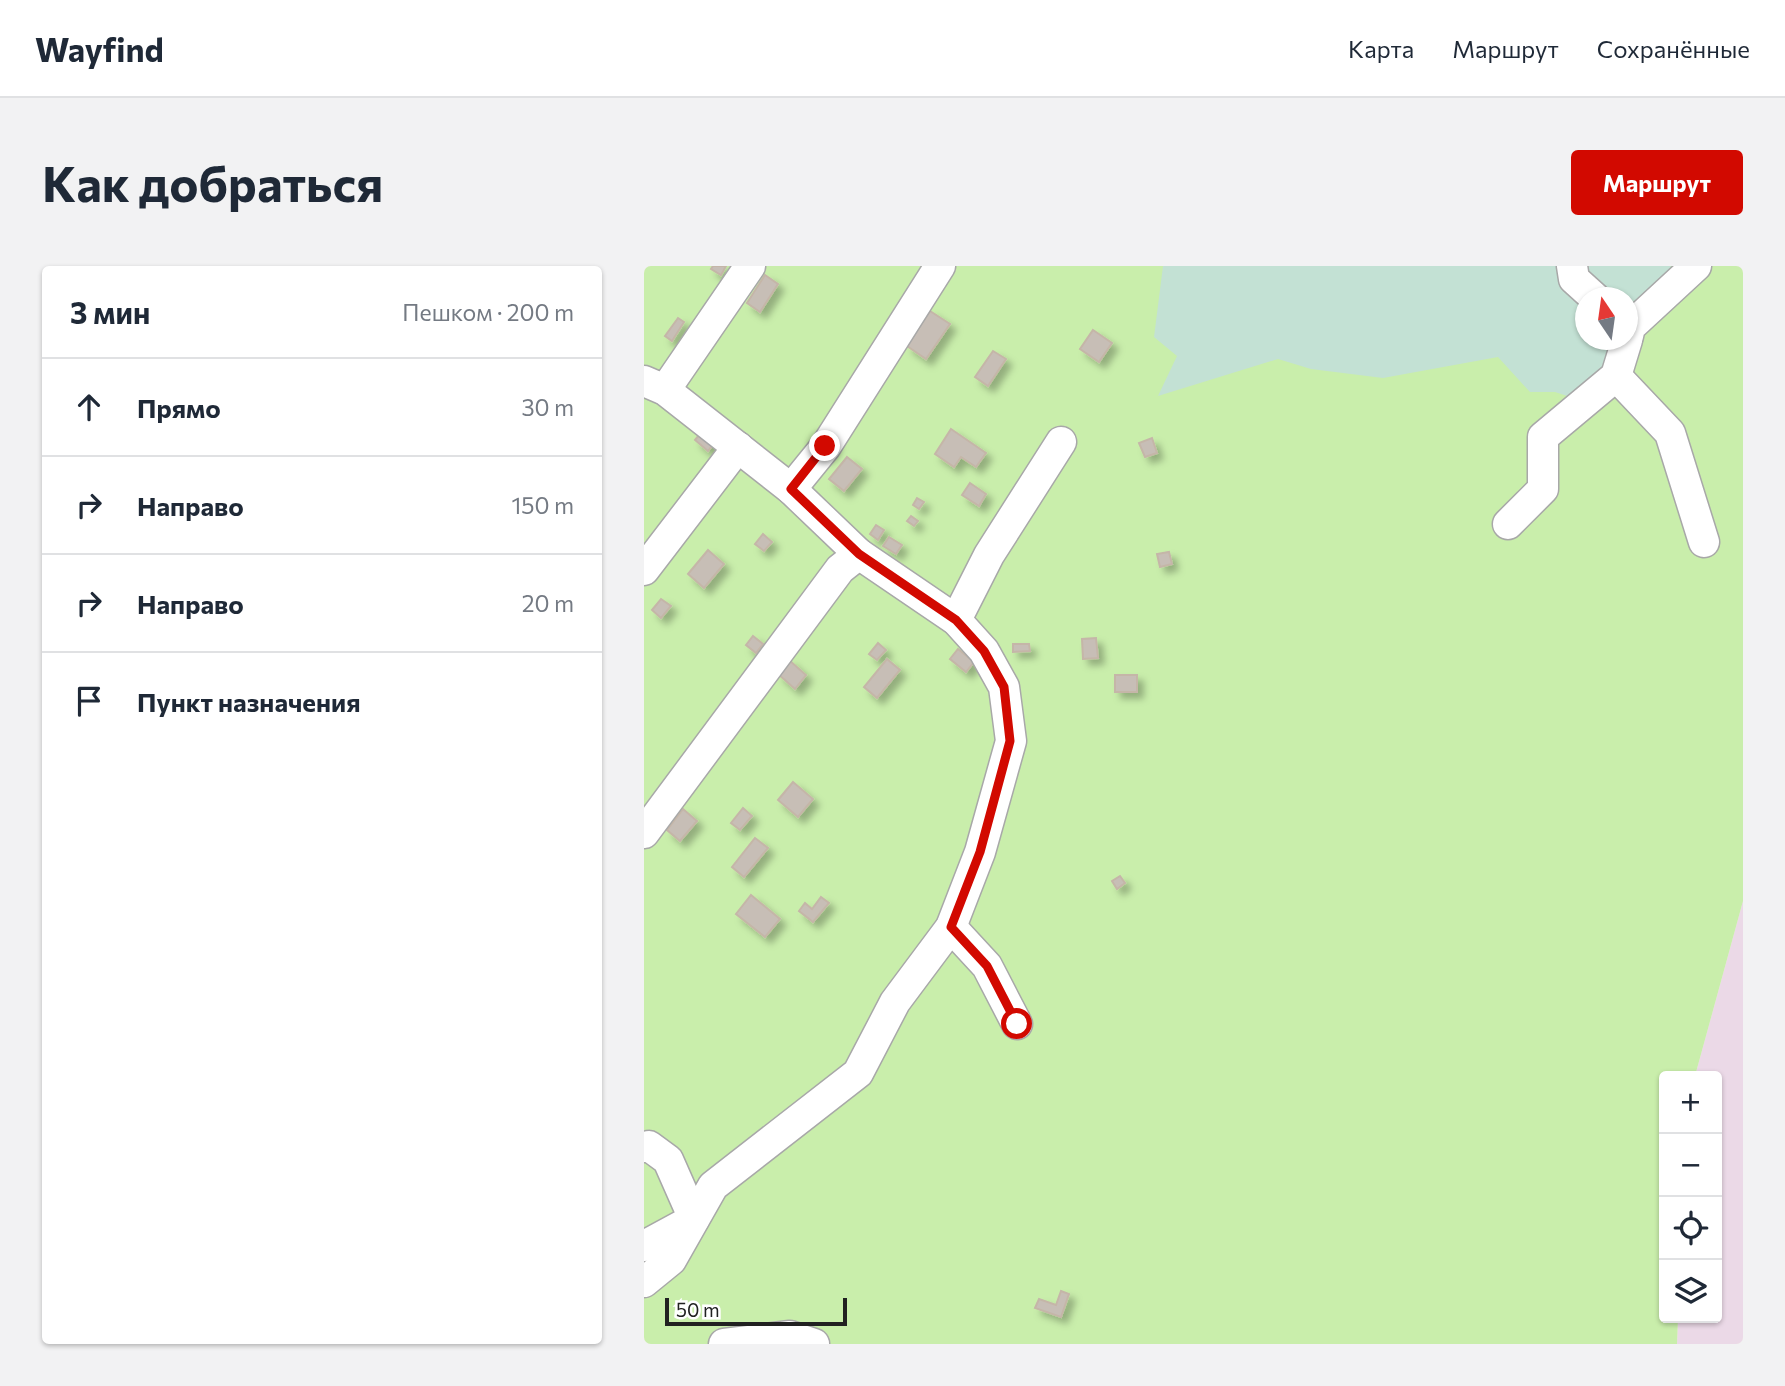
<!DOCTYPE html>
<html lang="ru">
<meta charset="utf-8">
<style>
:root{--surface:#fff;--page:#f2f2f3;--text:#1f2937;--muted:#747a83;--line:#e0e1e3;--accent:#d20900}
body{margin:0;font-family:Commissioner,sans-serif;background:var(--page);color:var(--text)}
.controls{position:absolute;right:21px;bottom:21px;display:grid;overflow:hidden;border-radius:7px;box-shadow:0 2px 5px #0004}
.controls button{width:63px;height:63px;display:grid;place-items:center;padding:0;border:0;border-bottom:2px solid var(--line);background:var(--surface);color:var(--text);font:35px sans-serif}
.compass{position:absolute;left:931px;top:21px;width:63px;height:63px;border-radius:50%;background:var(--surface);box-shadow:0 2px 5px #0004;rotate:347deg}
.scale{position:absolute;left:21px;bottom:18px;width:182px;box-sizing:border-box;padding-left:7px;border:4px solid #212121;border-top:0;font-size:19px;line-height:24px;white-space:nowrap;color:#212121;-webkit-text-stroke:5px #fff;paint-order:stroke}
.stop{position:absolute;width:21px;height:21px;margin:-16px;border:5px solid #d20900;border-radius:50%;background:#fff}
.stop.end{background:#d20900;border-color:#fff;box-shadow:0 2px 7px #0008}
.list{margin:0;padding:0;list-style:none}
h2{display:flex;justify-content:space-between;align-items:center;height:91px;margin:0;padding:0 28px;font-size:30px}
h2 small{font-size:23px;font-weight:400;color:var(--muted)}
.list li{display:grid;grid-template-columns:46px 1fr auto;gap:21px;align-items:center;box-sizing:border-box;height:98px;padding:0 28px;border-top:2px solid var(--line)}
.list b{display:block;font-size:26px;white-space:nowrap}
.list em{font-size:23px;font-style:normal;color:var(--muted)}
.icon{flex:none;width:38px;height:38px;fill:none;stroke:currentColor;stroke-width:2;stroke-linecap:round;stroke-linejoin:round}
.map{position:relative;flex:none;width:1099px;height:1078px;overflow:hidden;border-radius:7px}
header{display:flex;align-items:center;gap:42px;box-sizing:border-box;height:98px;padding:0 35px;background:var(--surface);border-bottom:2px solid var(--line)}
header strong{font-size:33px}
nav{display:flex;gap:38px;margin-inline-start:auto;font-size:24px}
.intro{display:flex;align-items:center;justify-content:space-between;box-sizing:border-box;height:168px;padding:0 42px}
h1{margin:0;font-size:49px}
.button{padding:18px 32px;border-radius:7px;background:var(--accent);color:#fff;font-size:24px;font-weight:700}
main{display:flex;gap:42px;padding:0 42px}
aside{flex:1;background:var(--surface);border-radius:7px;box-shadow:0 2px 5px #0004}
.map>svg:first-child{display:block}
.industrial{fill:#ebd9e7}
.grass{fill:#c9eeab;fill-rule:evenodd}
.wetland{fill:#c3e1d4;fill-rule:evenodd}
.building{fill:#c7beb6;stroke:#c5b6a8;stroke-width:2;filter:url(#shadow)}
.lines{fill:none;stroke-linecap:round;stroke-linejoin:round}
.minor-casing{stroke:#a8a8a8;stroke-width:33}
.minor{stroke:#fff;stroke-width:30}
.route{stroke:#d20900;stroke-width:9}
</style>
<header>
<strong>Wayfind</strong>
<nav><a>Карта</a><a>Маршрут</a><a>Сохранённые</a></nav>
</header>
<div class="intro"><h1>Как добраться</h1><a class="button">Маршрут</a></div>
<main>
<aside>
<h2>3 мин<small>Пешком · 200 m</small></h2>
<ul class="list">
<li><svg class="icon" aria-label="ahead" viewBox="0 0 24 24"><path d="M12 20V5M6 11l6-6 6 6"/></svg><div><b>Прямо</b></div><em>30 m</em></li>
<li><svg class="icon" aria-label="right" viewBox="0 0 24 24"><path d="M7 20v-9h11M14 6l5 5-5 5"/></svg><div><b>Направо</b></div><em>150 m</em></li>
<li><svg class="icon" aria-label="right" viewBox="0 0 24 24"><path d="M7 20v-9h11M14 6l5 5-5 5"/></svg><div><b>Направо</b></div><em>20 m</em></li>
<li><svg class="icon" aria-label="arrive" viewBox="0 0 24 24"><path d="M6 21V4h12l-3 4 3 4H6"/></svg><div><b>Пункт назначения</b></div></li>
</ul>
</aside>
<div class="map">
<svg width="1099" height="1078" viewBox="0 0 1099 1078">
<defs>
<filter id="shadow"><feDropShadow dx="6" dy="6" stdDeviation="3.5" flood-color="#0004"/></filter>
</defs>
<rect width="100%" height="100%" fill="#f2efe7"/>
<!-- industrial -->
<path class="industrial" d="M1099 635V1078H1033L1034 1052H1073V810H1051Z"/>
<!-- grass -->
<path class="grass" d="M0 0H1099V635L1051 810H1020V1052H1034L1033 1078H0ZM942 32H984V74H942Z"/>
<!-- wetland -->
<path class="wetland" d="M519 0H1027L989 84 929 132 911 126H886L854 91 739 112 667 103 634 93 514 130 533 90 510 71ZM942 32H984V74H942Z"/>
<!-- building -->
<g class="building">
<path d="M69 0H82L77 9 67 3Z"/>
<path d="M121 9 134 18 116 46 103 37Z"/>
<path d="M286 45 306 58 282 93 263 80Z"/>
<path d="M34 52 40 56 28 75 21 70Z"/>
<path d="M449 64 468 77 455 96 436 83Z"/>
<path d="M349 85 362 93 344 120 331 111Z"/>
<path d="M61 162 74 172 64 185 51 174Z"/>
<path d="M307 163 342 187 332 201 317 191 310 201 291 188Z"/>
<path d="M508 172 513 187 501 191 495 177Z"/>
<path d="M203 191 218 203 200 225 185 213Z"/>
<path d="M326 217 342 228 335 240 318 229Z"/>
<path d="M273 232 280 236 275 243 269 239Z"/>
<path d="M267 250 274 255 270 260 263 255Z"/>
<path d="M232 259 240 264 234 274 226 268Z"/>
<path d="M119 268 128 276 120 285 111 278Z"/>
<path d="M245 271 258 279 252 288 239 280Z"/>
<path d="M64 284 80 298 60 322 44 308Z"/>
<path d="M525 286 528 298 516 301 513 288Z"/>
<path d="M17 333 27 340 17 352 8 344Z"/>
<path d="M109 370 119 378 112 387 102 379Z"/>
<path d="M452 372 454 392 439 393 438 373Z"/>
<path d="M234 377 242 384 233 394 225 388Z"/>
<path d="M369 378H385L386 385 369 386Z"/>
<path d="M314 383 330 396 322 406 306 393Z"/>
<path d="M243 393 256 404 233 432 220 421Z"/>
<path d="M145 394 162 409 151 423 134 408Z"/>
<rect x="471" y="409" width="22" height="17"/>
<path d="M149 516 169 533 154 551 134 534Z"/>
<path d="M99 542 108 550 96 564 87 557Z"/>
<path d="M39 543 53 555 36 575 23 564Z"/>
<path d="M111 572 124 582 100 611 88 601Z"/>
<path d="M476 610 481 617 473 623 468 615Z"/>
<path d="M107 629 136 653 121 671 92 648Z"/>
<path d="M177 631 185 637 169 656 155 645 161 637 168 643Z"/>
<path d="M417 1025 425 1028 417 1051 391 1042 395 1033 412 1039Z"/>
</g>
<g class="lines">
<defs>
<g id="minor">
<path d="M928 0 930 13 951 32"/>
<path d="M984 70 986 61 1052 0"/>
<path d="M972 110 1026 167 1060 276"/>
<path d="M0 115 21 124 147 223 215 288 312 354 340 385 360 421 367 475 336 586 307 661 251 736 214 807 69 920 27 994 0 1016"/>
<path d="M21 124 106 0"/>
<path d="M147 223 182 180 296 0"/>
<path d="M864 258 899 223V171L972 110 983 74"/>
<path d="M0 304 94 181"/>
<path d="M312 354 345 289 417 176"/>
<path d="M0 567 196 303 215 288"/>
<path d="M307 661 343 700 373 758"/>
<path d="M0 881 5 880 24 894 50 953 0 980"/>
<path d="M80 1078 146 1070 170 1078"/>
</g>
</defs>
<!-- minor casing -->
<use href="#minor" class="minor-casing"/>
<!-- minor -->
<use href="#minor" class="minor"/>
</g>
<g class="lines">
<!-- route -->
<path class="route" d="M181 180 147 223 215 288 312 354 340 385 360 421 366 475 336 586 307 661 343 700 373 758"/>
</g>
</svg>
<div class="controls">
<button>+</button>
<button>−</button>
<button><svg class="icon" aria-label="locate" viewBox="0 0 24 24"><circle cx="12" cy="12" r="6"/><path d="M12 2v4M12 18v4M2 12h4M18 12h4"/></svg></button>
<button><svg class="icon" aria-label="layers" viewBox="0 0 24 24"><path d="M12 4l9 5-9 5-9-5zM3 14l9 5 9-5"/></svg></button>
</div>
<svg class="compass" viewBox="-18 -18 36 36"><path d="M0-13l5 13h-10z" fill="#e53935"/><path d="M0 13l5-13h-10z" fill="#747a83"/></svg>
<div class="scale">50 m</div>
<div class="stop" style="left:373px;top:758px"></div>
<div class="stop end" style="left:181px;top:180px"></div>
</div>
</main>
